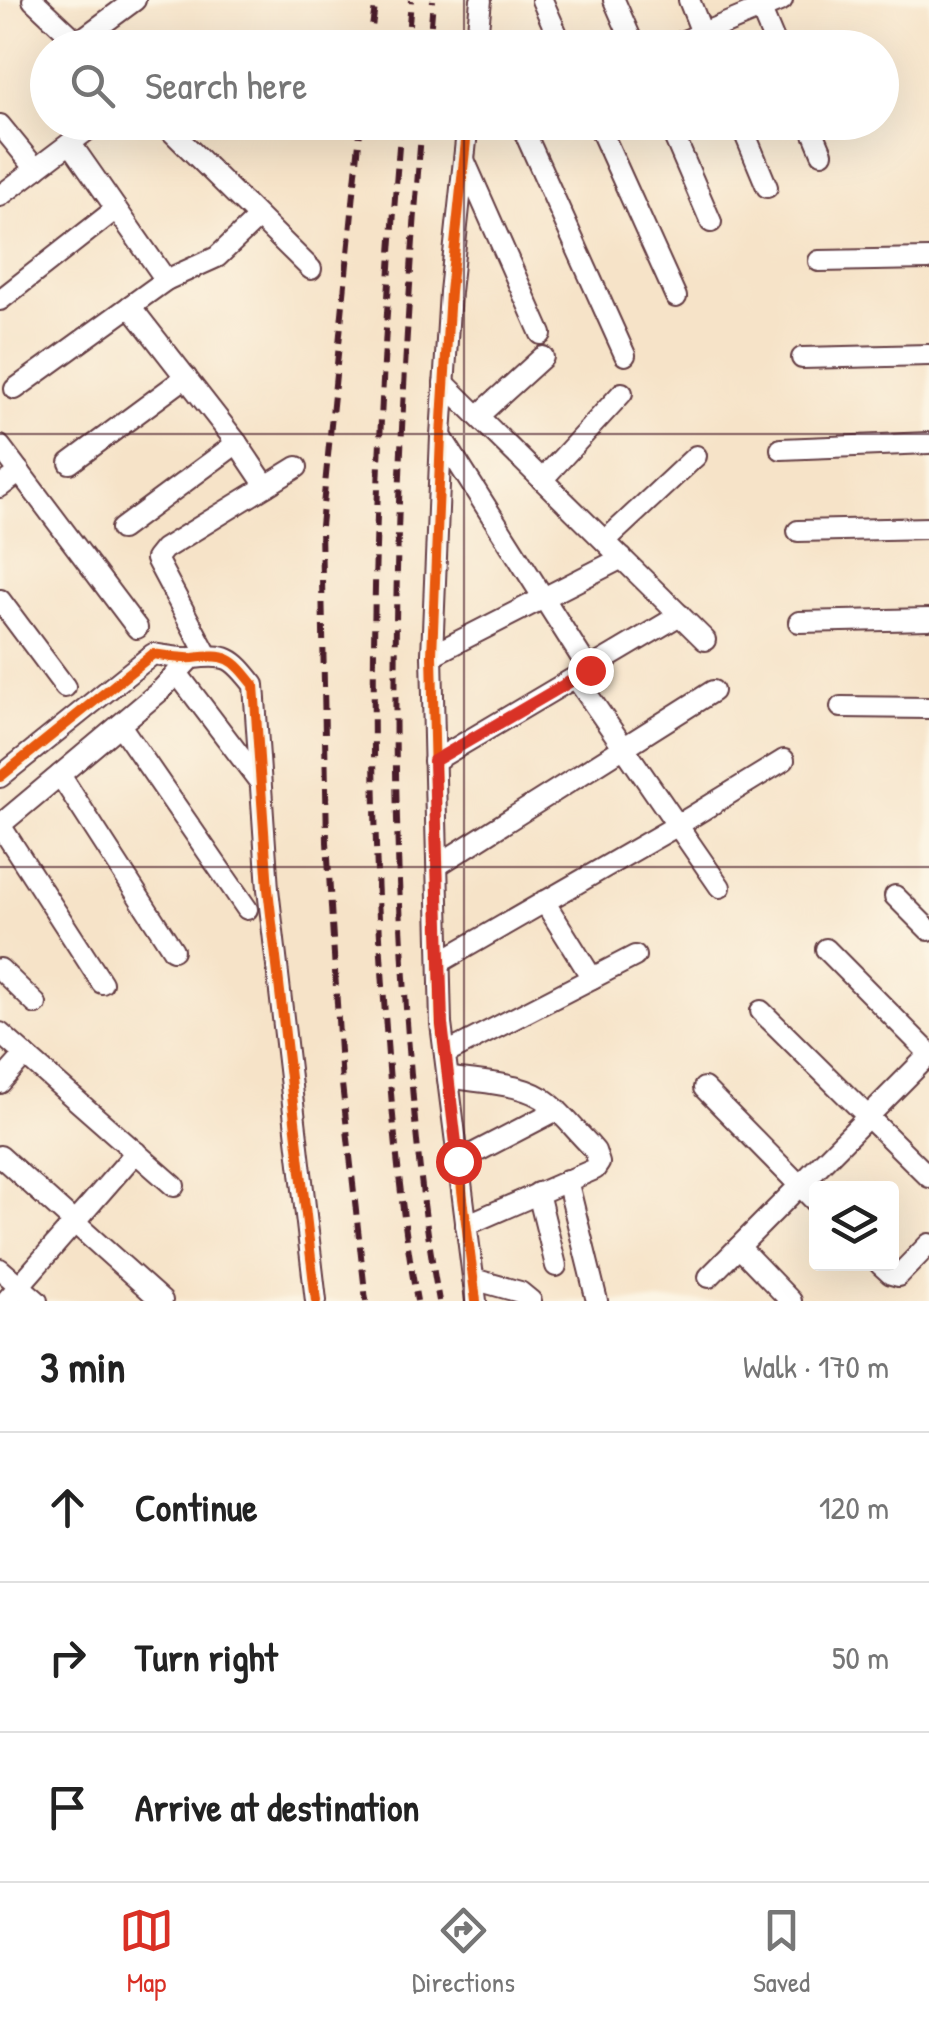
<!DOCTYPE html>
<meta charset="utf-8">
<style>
:root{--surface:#fff;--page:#f6f6f6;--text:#222;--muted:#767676;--line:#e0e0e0;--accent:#d93025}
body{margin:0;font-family:"Patrick Hand",sans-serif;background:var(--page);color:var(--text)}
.controls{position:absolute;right:30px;bottom:30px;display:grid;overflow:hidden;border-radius:10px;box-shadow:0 10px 40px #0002}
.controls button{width:90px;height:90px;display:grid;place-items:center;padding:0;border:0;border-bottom:2px solid var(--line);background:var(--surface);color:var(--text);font:50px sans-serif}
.stop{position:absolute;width:30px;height:30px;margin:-22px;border:8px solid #d93025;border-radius:50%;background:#fff}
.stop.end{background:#d93025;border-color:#fff;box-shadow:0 2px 10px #0008}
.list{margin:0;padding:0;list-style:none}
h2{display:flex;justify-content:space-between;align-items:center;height:130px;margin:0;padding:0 40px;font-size:42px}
h2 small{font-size:32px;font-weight:400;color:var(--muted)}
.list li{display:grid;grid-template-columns:65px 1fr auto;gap:30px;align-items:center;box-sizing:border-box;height:150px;padding:0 40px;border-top:2px solid var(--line)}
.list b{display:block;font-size:38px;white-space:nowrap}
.list em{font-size:32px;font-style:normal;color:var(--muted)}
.icon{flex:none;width:55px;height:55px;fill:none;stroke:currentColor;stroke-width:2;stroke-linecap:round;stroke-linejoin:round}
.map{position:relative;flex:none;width:929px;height:1301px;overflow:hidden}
.search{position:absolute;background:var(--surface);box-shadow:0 10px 40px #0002;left:30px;right:30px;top:30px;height:110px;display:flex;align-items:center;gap:25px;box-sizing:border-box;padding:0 35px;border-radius:55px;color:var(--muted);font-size:38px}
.sheet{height:580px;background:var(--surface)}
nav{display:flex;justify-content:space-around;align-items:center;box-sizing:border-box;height:140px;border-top:2px solid var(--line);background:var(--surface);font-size:28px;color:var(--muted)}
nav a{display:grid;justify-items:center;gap:5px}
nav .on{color:var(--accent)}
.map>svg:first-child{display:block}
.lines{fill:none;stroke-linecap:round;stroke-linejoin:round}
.minor-casing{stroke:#643c43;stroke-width:24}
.minor{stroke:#fff;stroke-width:20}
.rail{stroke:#4a1f2b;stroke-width:6;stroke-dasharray:15 8;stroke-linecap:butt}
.cycleway-casing{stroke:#fcf5e5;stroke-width:16}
.cycleway{stroke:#e8590c;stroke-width:10}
.route{stroke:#d93025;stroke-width:12}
.grid{fill:none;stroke:#4a1f2b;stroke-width:2.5;stroke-opacity:0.55}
</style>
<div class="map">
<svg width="929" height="1301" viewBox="0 0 929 1301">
<rect width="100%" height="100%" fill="#fcf5e5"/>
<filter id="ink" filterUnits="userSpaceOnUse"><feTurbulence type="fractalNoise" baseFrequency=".01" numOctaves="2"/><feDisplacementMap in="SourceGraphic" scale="20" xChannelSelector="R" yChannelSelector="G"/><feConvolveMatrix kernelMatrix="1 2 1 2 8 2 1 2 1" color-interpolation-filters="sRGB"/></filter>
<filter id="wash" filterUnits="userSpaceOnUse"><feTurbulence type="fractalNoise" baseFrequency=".0048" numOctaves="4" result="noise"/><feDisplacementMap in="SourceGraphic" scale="40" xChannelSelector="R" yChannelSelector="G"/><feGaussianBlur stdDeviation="2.25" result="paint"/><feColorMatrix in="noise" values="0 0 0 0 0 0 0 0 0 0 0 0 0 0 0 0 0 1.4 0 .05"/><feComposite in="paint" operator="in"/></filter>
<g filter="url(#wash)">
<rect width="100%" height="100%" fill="#f6e3c8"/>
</g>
<g filter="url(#ink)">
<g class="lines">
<defs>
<g id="minor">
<path d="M33 0 84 48"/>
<path d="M542 0 563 48"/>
<path d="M614 0 635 48"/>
<path d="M689 0 708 48"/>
<path d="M757 0 777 48"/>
<path d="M78 42 135 0"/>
<path d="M476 48 481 0"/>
<path d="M667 48 782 0"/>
<path d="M162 122 311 269"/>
<path d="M468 122 450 292 441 436 432 655 441 1024 476 1301"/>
<path d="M520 122 625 355"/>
<path d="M597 122 676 297"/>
<path d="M668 122 711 222"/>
<path d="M740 122 767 187"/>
<path d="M809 122 822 153"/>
<path d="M0 125 36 169"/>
<path d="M71 144 166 280"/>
<path d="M465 162 541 334"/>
<path d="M0 196 98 122"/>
<path d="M819 261 929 259"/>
<path d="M0 300 116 209"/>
<path d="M130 306 237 443 266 486"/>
<path d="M802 358 929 355"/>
<path d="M444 383 705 640"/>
<path d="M15 389 166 280 217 257 258 218"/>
<path d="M478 416 543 357"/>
<path d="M441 436 590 671"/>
<path d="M0 446 137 628"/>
<path d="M781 449 929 443"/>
<path d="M70 463 186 377"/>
<path d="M542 480 622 393"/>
<path d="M0 487 20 472"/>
<path d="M121 529 237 443"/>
<path d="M798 531 929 528"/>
<path d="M605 541 696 456"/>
<path d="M0 600 65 687"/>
<path d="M799 622 929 619"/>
<path d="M207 655 156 559 164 549 297 467"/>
<path d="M432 655 622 558"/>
<path d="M177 673 259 781"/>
<path d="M576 678 720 887"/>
<path d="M841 707 929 708"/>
<path d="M120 725 247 909"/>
<path d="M434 761 680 615"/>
<path d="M60 775 173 950"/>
<path d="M0 777 153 654C166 656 181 659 193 658 228 654 232 657 254 685L268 889 316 1301"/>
<path d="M0 825 160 691 191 658"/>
<path d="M0 825 102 983"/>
<path d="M438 865 713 691"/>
<path d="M895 896 929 930"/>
<path d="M544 901 592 978"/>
<path d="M826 949 929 1053"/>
<path d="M440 962 678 825 784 760"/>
<path d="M0 969 36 1004"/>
<path d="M761 1011 929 1177"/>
<path d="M0 1033 174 1186"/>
<path d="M445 1054 635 956"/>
<path d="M448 1077C480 1083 524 1082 549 1103 564 1115 576 1131 589 1144L595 1151 599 1163 595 1169 466 1225"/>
<path d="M0 1083 25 1055"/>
<path d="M704 1088 816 1202"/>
<path d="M0 1156 162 1301"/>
<path d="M459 1161 557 1110"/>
<path d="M567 1180 597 1301"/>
<path d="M538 1193 556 1266"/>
<path d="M739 1247 791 1301"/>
<path d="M880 1264 891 1274 898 1276 929 1244"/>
<path d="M0 1269 37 1301"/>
<path d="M709 1277 929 1055"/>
<path d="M473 1279 520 1292 531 1301"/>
<path d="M6 1301 136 1152"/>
</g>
</defs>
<!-- minor casing -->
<use href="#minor" class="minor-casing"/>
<!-- minor -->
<use href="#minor" class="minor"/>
<!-- rail -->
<g class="rail">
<path d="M369 48 376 0"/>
<path d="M407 48 411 0"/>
<path d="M429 48 433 0"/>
<path d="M361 122 321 526 327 842 342 1084 366 1301"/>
<path d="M401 122C377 414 363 708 384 1000 391 1101 399 1202 417 1301"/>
<path d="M422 122C398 417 385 713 406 1008 413 1106 421 1204 439 1301"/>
</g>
<defs>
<g id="cycleway">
<path d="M468 122 450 292 441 436 432 655 441 1024 476 1301"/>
<path d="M0 777 153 654C166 656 181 659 193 658 228 654 232 657 254 685L268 889 316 1301"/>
</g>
</defs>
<!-- cycleway casing -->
<use href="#cycleway" class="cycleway-casing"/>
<!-- cycleway -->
<use href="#cycleway" class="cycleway"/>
</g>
</g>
<g class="lines" filter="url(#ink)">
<!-- route -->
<path class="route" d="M458 1161 442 1024 434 761 590 670"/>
</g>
<!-- grid -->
<path class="grid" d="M464 0V48M464 122V1301M0 434H929M0 867H929"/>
</svg>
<div class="controls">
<button><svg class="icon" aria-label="layers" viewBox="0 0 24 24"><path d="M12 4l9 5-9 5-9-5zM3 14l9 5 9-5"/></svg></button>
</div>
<div class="stop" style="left:458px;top:1161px"></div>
<div class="stop end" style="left:590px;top:670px"></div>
<div class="search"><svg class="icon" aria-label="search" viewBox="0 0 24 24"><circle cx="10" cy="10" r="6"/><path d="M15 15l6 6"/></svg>Search here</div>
</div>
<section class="sheet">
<h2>3 min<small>Walk · 170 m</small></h2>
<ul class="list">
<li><svg class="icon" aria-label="ahead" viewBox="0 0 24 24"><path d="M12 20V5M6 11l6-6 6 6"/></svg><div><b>Continue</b></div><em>120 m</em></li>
<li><svg class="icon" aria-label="right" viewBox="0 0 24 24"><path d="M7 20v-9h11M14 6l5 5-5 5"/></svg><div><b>Turn right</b></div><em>50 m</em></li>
<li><svg class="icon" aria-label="arrive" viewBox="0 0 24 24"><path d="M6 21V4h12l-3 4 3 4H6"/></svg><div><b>Arrive at destination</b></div></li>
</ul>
</section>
<nav>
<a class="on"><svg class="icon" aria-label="map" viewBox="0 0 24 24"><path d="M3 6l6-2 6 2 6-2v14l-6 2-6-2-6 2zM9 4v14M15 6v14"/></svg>Map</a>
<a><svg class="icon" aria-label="directions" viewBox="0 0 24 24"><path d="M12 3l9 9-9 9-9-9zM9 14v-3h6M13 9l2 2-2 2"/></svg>Directions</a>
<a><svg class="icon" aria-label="saved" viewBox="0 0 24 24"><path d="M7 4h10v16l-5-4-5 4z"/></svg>Saved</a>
</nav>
